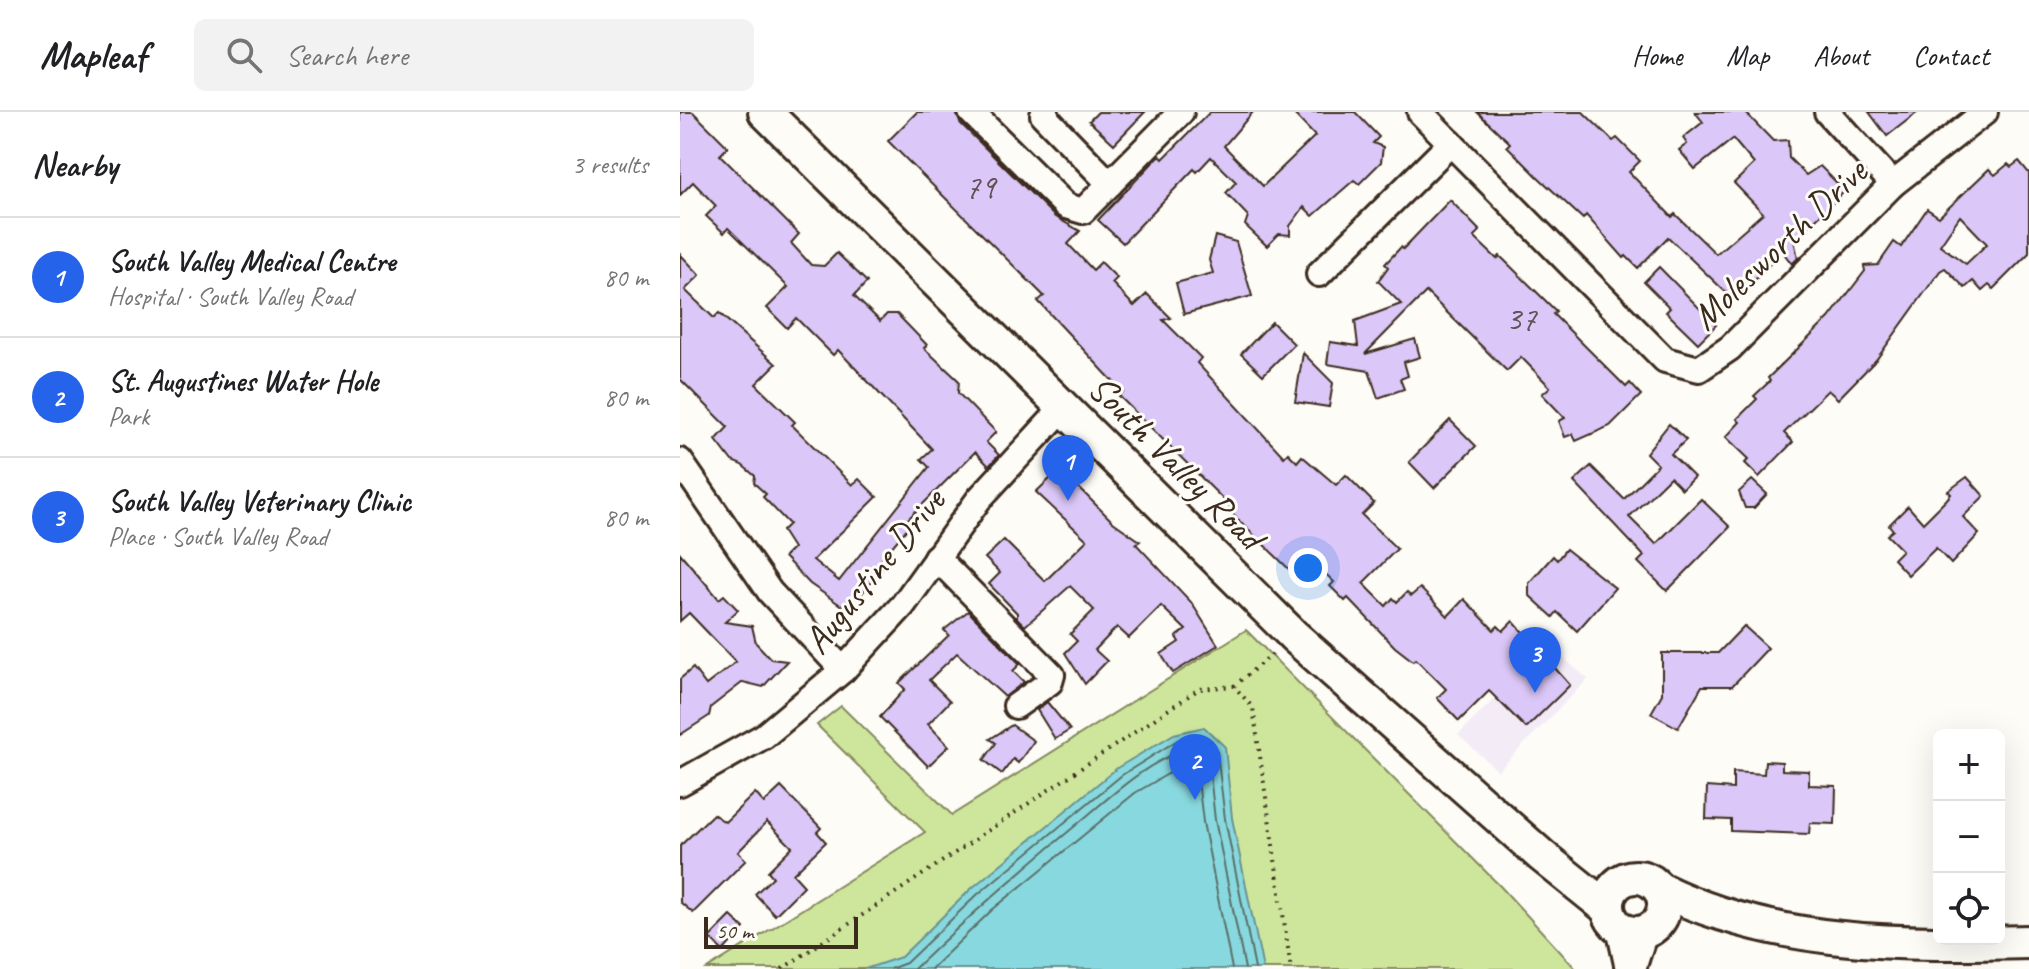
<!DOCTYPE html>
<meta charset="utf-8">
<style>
:root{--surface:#fff;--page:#f2f2f2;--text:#202124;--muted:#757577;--line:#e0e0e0;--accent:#2563eb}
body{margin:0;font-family:Caveat,sans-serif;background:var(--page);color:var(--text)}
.controls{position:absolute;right:24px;bottom:24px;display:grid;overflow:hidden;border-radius:12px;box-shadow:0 8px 32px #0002}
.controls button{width:72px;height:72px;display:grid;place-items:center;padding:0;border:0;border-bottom:2px solid var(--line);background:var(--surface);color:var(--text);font:40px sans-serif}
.scale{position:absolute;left:24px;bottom:20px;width:154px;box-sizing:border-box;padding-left:8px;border:4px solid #3b2a1e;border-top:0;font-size:22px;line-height:28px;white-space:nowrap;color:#3b2a1e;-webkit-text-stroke:6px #fdfcf7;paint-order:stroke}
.you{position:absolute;left:628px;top:456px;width:28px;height:28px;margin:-20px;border:6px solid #fff;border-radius:50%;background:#1a73e8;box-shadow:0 0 0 12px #1a73e833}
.badge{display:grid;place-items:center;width:52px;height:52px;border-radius:50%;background:var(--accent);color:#fff;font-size:26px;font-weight:700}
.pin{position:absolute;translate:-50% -66px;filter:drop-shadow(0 2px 4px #0008)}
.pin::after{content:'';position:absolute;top:42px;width:28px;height:24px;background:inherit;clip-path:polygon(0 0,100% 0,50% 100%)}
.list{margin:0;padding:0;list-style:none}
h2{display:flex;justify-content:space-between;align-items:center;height:104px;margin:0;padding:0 32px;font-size:34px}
h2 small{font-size:26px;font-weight:400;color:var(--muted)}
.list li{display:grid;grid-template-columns:52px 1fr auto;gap:24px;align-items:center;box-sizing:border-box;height:120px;padding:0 32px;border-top:2px solid var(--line)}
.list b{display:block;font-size:30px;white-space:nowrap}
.list p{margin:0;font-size:26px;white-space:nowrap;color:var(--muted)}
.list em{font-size:26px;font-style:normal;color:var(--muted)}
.icon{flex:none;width:44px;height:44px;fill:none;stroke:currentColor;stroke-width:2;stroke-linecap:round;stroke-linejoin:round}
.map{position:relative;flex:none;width:1349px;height:857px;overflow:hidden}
header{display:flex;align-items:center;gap:48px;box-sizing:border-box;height:112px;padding:0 40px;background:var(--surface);border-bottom:2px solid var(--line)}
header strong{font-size:38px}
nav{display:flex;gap:44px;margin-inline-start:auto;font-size:28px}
.search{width:560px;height:72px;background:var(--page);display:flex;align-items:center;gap:20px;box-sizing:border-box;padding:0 28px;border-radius:12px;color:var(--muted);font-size:30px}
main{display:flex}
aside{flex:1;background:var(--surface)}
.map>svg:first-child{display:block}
.built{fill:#f3ecf7}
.green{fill:#cee69c;stroke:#84885d;stroke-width:2}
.water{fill:#88d9df;stroke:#699392;stroke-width:2}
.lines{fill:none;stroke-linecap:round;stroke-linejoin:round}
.shore{stroke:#5a706b;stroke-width:2}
.building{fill:#dbc7f8;stroke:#3b2a1e;stroke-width:2;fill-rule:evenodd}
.minor-casing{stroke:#3b2a1e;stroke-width:30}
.major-casing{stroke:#3b2a1e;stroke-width:38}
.path{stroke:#3b2a1e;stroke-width:4;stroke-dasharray:2 6;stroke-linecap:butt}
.minor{stroke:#fdfcf7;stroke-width:24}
.major{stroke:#fdfcf7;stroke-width:32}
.labels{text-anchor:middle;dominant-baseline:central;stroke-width:6;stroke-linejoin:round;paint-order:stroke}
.number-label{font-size:34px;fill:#635154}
.street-label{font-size:38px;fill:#3b2a1e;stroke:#fdfcf7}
</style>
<header>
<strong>Mapleaf</strong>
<div class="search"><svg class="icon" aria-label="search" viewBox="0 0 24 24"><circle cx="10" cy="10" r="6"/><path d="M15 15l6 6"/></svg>Search here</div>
<nav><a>Home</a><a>Map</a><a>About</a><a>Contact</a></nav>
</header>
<main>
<aside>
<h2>Nearby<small>3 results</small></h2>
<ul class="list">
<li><span class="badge">1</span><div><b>South Valley Medical Centre</b><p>Hospital · South Valley Road</p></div><em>80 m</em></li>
<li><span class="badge">2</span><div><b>St. Augustines Water Hole</b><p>Park</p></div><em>80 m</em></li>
<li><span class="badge">3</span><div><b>South Valley Veterinary Clinic</b><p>Place · South Valley Road</p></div><em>80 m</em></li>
</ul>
</aside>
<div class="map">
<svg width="1349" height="857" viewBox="0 0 1349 857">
<rect width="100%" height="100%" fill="#fdfcf7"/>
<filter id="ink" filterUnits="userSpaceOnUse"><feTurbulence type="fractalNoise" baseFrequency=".0125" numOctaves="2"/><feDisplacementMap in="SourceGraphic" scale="16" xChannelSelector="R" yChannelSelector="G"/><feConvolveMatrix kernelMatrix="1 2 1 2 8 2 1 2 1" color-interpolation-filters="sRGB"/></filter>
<g filter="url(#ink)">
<!-- built -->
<path class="built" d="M868 533 908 567 818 659 778 623Z"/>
<!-- green -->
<path class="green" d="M566 518 821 775 896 857H27L245 720 137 613 161 594 272 703Z"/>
<!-- water -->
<path class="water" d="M524 615 545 635 552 706 583 857H185L221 845 292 776 437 656 494 622Z"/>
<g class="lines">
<!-- shore -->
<g class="shore">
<path d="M210 857 226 851 298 782 442 663 496 629 520 624 537 640 545 707 575 857"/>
<path d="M234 857C286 807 339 760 395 714 430 685 471 644 517 635L528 644 535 708 565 857"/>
<path d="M251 857 312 798 455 681 512 648 516 651 523 710 552 857"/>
</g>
</g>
<!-- building -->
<g class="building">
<path d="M0 0H13L48 35 40 43 119 122 111 131 131 153 144 154 157 141 187 170 174 184 200 209 207 202H217L247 233 244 236 279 269 278 281 316 320 306 330 319 343 309 354 295 340 226 409 230 413 200 449 205 453 179 485 175 483 162 494 130 472 104 445 113 436 102 419 109 412 83 385 86 382 74 371 75 364 62 353 52 349 36 328 48 315 0 267V142L20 163 5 178 34 206 39 201 96 252 76 272 115 310 112 313 172 373 179 367 197 385 133 448 159 469 249 355 241 347 252 337 158 238 153 243 116 206 107 216 87 196 108 175 48 116 44 121 26 104 36 94 13 70 0 83Z"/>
<path d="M237 0H276L280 11 375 105 400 119 388 132 413 158 421 150 437 166 432 171 454 194 467 182 491 206 483 208 521 246 517 251 604 345 608 341 617 350 622 344 656 373 666 363 694 391 682 403 717 437 683 471 706 494 713 486 717 490 727 480 731 484 740 476 768 504 784 487 814 518 818 514 823 519 833 509 890 573 846 616 809 579 779 609 757 586 766 577 736 547 733 549 715 535 668 486 665 489 650 474 654 470 628 445 612 460 548 398 551 395 439 284 443 280 358 189 364 184 208 29Z"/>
<path d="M418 0H465L434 32 409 9Z"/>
<path d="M530 0H573L544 34 583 74 635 24 612 0H675L699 25 693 31 703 35 701 50 679 72 674 68 633 104 624 95 610 114V123L599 122 587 134 565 113 568 104 546 81 556 70 531 45 517 60 514 57 443 131 418 108 480 43 483 47Z"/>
<path d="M797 0H903L933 29 937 26 960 49 949 60 992 105 995 102 1036 142 1083 101 1054 71 1074 52 1053 27 1015 57 999 38 1007 32 1003 26 1023 10 1015 0H1065L1093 29 1108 28 1109 46 1126 63 1140 54 1165 79 1114 128 1118 146 1112 152 1102 139 1055 189 988 125 958 156 946 144 944 146 906 103 903 107 857 64 827 34 830 31Z"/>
<path d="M1189 0H1238L1207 24Z"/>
<path d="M1339 49 1349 61V141L1313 177 1309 173 1302 179 1293 169 1285 176 1265 156 1260 159 1196 248 1158 287 1148 278 1104 321 1113 330 1079 365 1065 351 1069 347 1046 325 1060 310 1057 307 1077 287 1074 284 1090 269 1088 266 1149 206 1185 159 1184 154 1198 153 1214 130 1221 135 1247 97 1259 105 1309 57 1315 63 1328 52 1331 55ZM1280 104 1307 132 1286 152 1260 133Z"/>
<path d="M770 88 800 119 794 125 817 147 820 144 876 199 873 202 946 275 950 271 961 283 930 314 896 329 893 322 885 325 879 309 885 306 862 282 870 275 841 245 827 259 746 180 685 242 735 227 740 245 724 250 728 264 720 267 724 277 698 286 689 259 647 252 650 230 678 234 675 209 721 192 698 169 708 155 705 152 721 135 723 137Z"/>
<path d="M535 124 556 130 572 184 504 202 496 171 533 161 529 148Z"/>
<path d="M979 155 1036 213 1018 231 986 200 990 196 964 170Z"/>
<path d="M592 210 614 232 583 263 561 242Z"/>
<path d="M623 241 653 271 649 295 615 290Z"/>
<path d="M770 308 796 334 754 376 729 350Z"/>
<path d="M989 312 1006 328 991 342 1014 365 1002 377 990 365 949 405 976 432 1021 387 1050 415 987 479 958 450 964 444 894 370 911 354 944 387 978 353 966 341Z"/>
<path d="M374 363H386L433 410 460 429 456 432 511 490 538 533 493 561 481 542 499 530 496 525 506 518 481 494 449 526 437 515 415 538 427 549 405 572 385 541 397 529 390 522 414 498 390 474 345 514 337 506V501L309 472 320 461 305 446 324 428 365 469 407 428 356 380Z"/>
<path d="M1287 365 1304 384 1283 405 1299 422 1271 452 1256 436 1228 463 1213 447 1222 438 1207 423 1213 418 1209 413 1228 394 1243 411 1266 388 1271 382 1268 379Z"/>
<path d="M1072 368 1087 382 1074 396H1065L1059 380Z"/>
<path d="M886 437 935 476 897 519 877 500 873 505 849 483V471L873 444 877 448Z"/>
<path d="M0 441 39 487 44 483 58 498 45 510 72 514 76 531 91 547 107 549 83 575 63 570 31 595 29 604 0 623V567L13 556 26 573 56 550 9 501 0 509Z"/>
<path d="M288 499 340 552 333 559 344 570 325 585 277 541 249 568 270 589 248 612 269 634 248 654 200 605 225 577 219 571 269 523 264 518Z"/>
<path d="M1064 514 1088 536 1052 574H1022L998 616 971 601 982 582V541H1038Z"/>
<path d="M367 590 390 618 375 627 357 598Z"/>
<path d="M332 613 354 629 338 651 333 647 322 662 304 648 316 631 310 627Z"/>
<path d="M1085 649 1102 650V658L1129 659V673L1156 674 1155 712 1130 711 1129 722 1051 719V708L1026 707 1027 675 1053 677V660L1084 662Z"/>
<path d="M101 675 141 716 137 720 146 730 113 762 124 774 95 803 75 782 93 765 88 759 112 735 87 710 58 740 66 748 13 801 0 790V734L33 702 45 710 75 681 84 691Z"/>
<path d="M51 804 64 816 43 839 29 826Z"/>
</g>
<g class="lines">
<defs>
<g id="minor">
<path d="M291 0 386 94 403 99 501 0"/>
<path d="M366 0 363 3 430 72"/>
<path d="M740 0 985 248 1019 257 1050 236 1213 72 1305 0"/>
<path d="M1147 0 1213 72"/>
<path d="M639 162 771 31"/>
<path d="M0 349 90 480 163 558"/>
<path d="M256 445 372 563 370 570 336 594"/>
<path d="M0 671 84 624 163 558 223 493 299 387 384 295"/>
<path d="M939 816 948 857"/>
<path d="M953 857 965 820"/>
</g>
<g id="major">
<path d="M85 0 614 524 862 744 928 797"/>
<circle cx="956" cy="793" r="28"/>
<path d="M980 777C1095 834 1224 833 1349 830"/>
</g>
</defs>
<!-- minor casing -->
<use href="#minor" class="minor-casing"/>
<!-- major casing -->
<use href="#major" class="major-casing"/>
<!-- path -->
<g class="path">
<path d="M554 574 595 540"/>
<path d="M102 857 519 577 554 574 573 596 611 857"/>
</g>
<!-- minor -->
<use href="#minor" class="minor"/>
<!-- major -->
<use href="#major" class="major"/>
</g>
</g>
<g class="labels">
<!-- number labels -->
<g class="number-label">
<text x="300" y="74">79</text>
<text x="841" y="206">37</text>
</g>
<!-- street labels -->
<g class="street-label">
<text transform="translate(1099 132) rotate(-44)">Molesworth Drive</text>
<text transform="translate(496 350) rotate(45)">South Valley Road</text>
<text transform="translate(194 459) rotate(-51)">Augustine Drive</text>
</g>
</g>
</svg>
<div class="controls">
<button>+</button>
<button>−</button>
<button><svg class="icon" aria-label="locate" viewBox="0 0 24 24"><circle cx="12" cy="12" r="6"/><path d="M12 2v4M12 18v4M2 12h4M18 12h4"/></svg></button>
</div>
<div class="scale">50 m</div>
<div class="you"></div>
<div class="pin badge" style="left:388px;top:389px">1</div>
<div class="pin badge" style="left:515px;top:688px">2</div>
<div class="pin badge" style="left:855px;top:581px">3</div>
</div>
</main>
